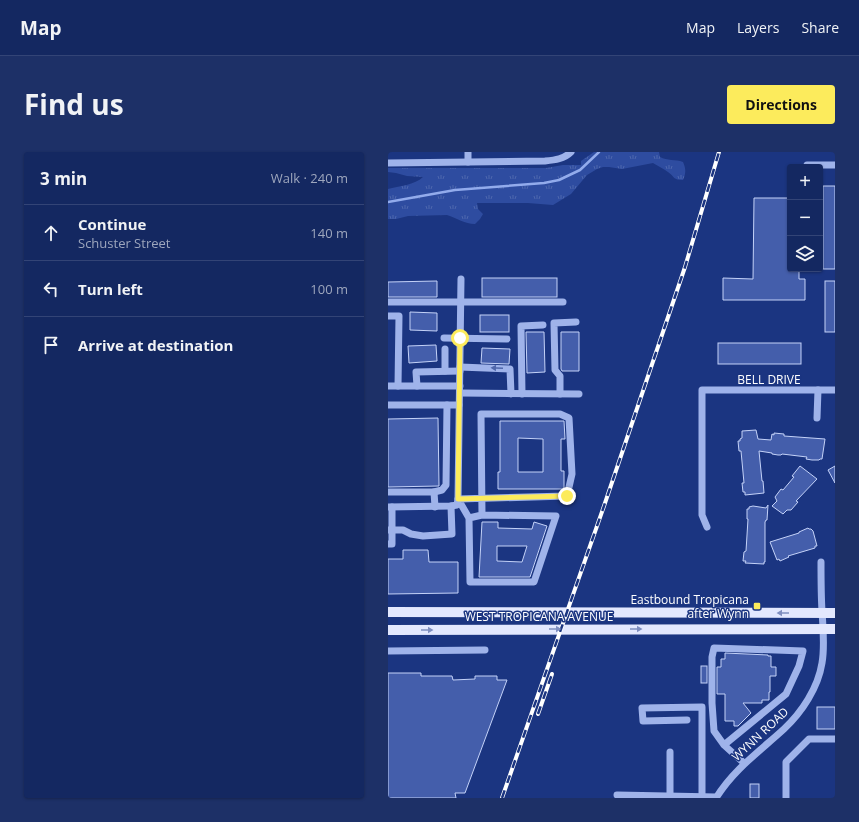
<!DOCTYPE html>
<meta charset="utf-8">
<style>
:root{--surface:#142861;--page:#1d3067;--text:#f1f3f6;--muted:#9da6bd;--line:#334476;--accent:#fceb5c}
body{margin:0;font-family:"Open Sans",sans-serif;background:var(--page);color:var(--text)}
.controls{position:absolute;right:12px;top:12px;display:grid;overflow:hidden;border-radius:4px;box-shadow:0 1px 3px #0004}
.controls button{width:36px;height:36px;display:grid;place-items:center;padding:0;border:0;border-bottom:1px solid var(--line);background:var(--surface);color:var(--text);font:20px sans-serif}
.stop{position:absolute;width:12px;height:12px;margin:-9px;border:3px solid #fceb5c;border-radius:50%;background:#fff}
.stop.end{background:#fceb5c;border-color:#fff;box-shadow:0 1px 4px #0008}
.list{margin:0;padding:0;list-style:none}
h2{display:flex;justify-content:space-between;align-items:center;height:52px;margin:0;padding:0 16px;font-size:17px}
h2 small{font-size:13px;font-weight:400;color:var(--muted)}
.list li{display:grid;grid-template-columns:26px 1fr auto;gap:12px;align-items:center;box-sizing:border-box;height:56px;padding:0 16px;border-top:1px solid var(--line)}
.list b{display:block;font-size:15px;white-space:nowrap}
.list p{margin:0;font-size:13px;white-space:nowrap;color:var(--muted)}
.list em{font-size:13px;font-style:normal;color:var(--muted)}
.icon{flex:none;width:22px;height:22px;fill:none;stroke:currentColor;stroke-width:2;stroke-linecap:round;stroke-linejoin:round}
.map{position:relative;flex:none;width:447px;height:646px;overflow:hidden;border-radius:4px}
header{display:flex;align-items:center;gap:24px;box-sizing:border-box;height:56px;padding:0 20px;background:var(--surface);border-bottom:1px solid var(--line)}
header strong{font-size:19px}
nav{display:flex;gap:22px;margin-inline-start:auto;font-size:14px}
.intro{display:flex;align-items:center;justify-content:space-between;box-sizing:border-box;height:96px;padding:0 24px}
h1{margin:0;font-size:28px}
.button{padding:10px 18px;border-radius:4px;background:var(--accent);color:#111;font-size:14px;font-weight:700}
main{display:flex;gap:24px;padding:0 24px}
aside{flex:1;background:var(--surface);border-radius:4px;box-shadow:0 1px 3px #0004}
.map>svg:first-child{display:block}
.grass{fill:url(#grass-tufts)}
.lines{fill:none;stroke-linecap:round;stroke-linejoin:round}
.stream{stroke:#92abec;stroke-width:2.5}
.building{fill:#445eab;stroke:#c4d2f8;fill-rule:evenodd}
.minor{stroke:#9fb3ea;stroke-width:7}
.major{stroke:#e3e8fe;stroke-width:10}
.rail-casing{stroke:#fff;stroke-width:4}
.rail{stroke:#1b3581;stroke-width:2.5;stroke-dasharray:8;stroke-linecap:butt}
.oneway{fill:#5067ab}
.oneway2{fill:#7f8ec0}
.route{stroke:#fceb5c;stroke-width:5}
.poi-dot{fill:#fceb5c;stroke:#1b3581;stroke-width:1.5}
.labels{text-anchor:middle;dominant-baseline:central;stroke-width:3;stroke-linejoin:round;paint-order:stroke}
.street-label{font-size:12px;fill:#fff;stroke:#1b3581}
.poi-label{font-size:12px;fill:#fff;stroke:#1b3581;text-anchor:end}
</style>
<header>
<strong>Map</strong>
<nav><a>Map</a><a>Layers</a><a>Share</a></nav>
</header>
<div class="intro"><h1>Find us</h1><a class="button">Directions</a></div>
<main>
<aside>
<h2>3 min<small>Walk · 240 m</small></h2>
<ul class="list">
<li><svg class="icon" aria-label="ahead" viewBox="0 0 24 24"><path d="M12 20V5M6 11l6-6 6 6"/></svg><div><b>Continue</b><p>Schuster Street</p></div><em>140 m</em></li>
<li><svg class="icon" aria-label="left" viewBox="0 0 24 24"><path d="M17 20v-9H6M10 6l-5 5 5 5"/></svg><div><b>Turn left</b></div><em>100 m</em></li>
<li><svg class="icon" aria-label="arrive" viewBox="0 0 24 24"><path d="M6 21V4h12l-3 4 3 4H6"/></svg><div><b>Arrive at destination</b></div></li>
</ul>
</aside>
<div class="map">
<svg width="447" height="646" viewBox="0 0 447 646">
<defs>
<pattern id="grass-tufts" width="24" height="20" patternUnits="userSpaceOnUse"><rect width="24" height="20" fill="#2e4ca0"/><path d="M3 7l-1-3M5 7V3M7 7l1-3M15 17l-1-3M17 17v-4M19 17l1-3" fill="none" stroke="#4d67ae"/></pattern>
</defs>
<rect width="100%" height="100%" fill="#1b3581"/>
<!-- grass -->
<path class="grass" d="M206 0H271L272 5C279 9 287 7 295 10 298 17 298 21 295 28 285 28 287 25 280 20 276 17 270 14 265 11L234 17 221 15H215L209 17 199 23 183 42 165 53 140 51H89L90 57 95 62 92 67 87 72C77 72 69 66 59 63L20 64 8 67H0V37C11 34 27 33 35 25L19 24 8 21 0 20V16H158L175 13H193V9Z"/>
<g class="lines">
<!-- stream -->
<path class="stream" d="M0 50 67 38 156 31 171 28 192 18 211 0"/>
</g>
<!-- building -->
<g class="building">
<rect x="435" y="34" width="12" height="83"/>
<path d="M366 46H402V117H411V127H417V148H335V126L365 127Z"/>
<rect x="94" y="126" width="75" height="19"/>
<path d="M49 129V145H0V130Z"/>
<rect x="437" y="129" width="10" height="51"/>
<path d="M22 160 49 161V179L22 178Z"/>
<rect x="92" y="163" width="29" height="17"/>
<path d="M138 180H156L157 220 139 221Z"/>
<path d="M173 180H191V219H174L173 217Z"/>
<rect x="330" y="191" width="83" height="21"/>
<path d="M48 193 49 209 21 211 20 194Z"/>
<path d="M94 196 122 197 121 212 93 211Z"/>
<path d="M50 266 51 334 0 335V267Z"/>
<path d="M112 269H176L177 287H173V319H176V337H110V320H112ZM130 286 155 287V320H130Z"/>
<path d="M368 278 370 287 383 288 384 282 386 283V281L396 282V284L437 287 434 307H432L431 308H424L418 307 419 305 394 302 393 303H390L384 302V301L371 299 374 329H375L376 341 357 343V340H355L354 331H356L353 299H351L350 289H352V287L354 286V279Z"/>
<path d="M412 314 429 327 408 349 410 350 403 358H399L395 362 384 354 389 349 387 345 393 337 395 338 406 325 404 324Z"/>
<path d="M447 314V331L440 318Z"/>
<path d="M380 353 379 368H378L377 370V410H376V412L357 411 358 409H355L356 400 358 399 360 367H359V357H361V355L365 354 378 356Z"/>
<path d="M94 370H110V376L144 377 146 370 159 374 142 425H91ZM109 394H139L134 410 109 409Z"/>
<path d="M420 376 421 377H423L425 379 429 394H427V396L400 404 401 405 392 409 391 407 389 408 382 390 411 381V380Z"/>
<path d="M15 398H40L41 410H70V441L0 442V407H15Z"/>
<path d="M337 501 380 503V504H383V515H388V524H382V540H381V548H374V551H355L363 561 350 574H346V569H337V542H329V515H333V507H337Z"/>
<rect x="313" y="514" width="6" height="17"/>
<path d="M0 521H33V524H64L65 528 87 527V524H109V528H119L77 641H67L68 646H0Z"/>
<rect x="429" y="555" width="18" height="22"/>
<rect x="362" y="632" width="9" height="14"/>
</g>
<g class="lines">
<!-- minor -->
<g class="minor">
<path d="M80 10V0"/>
<path d="M0 11 157 9C167 8 176 7 183 0"/>
<path d="M419 13H447"/>
<path d="M0 150H175"/>
<path d="M0 164H11L10 234"/>
<path d="M56 186 119 187"/>
<path d="M72 215 122 217 123 242"/>
<path d="M57 219V197"/>
<path d="M72 219 28 220 29 234H72"/>
<path d="M0 234H29"/>
<path d="M72 241 191 242"/>
<path d="M134 242 133 174 155 173"/>
<path d="M172 242V224L167 218 166 171 188 170"/>
<path d="M0 253H71"/>
<path d="M429 266 430 238"/>
<path d="M0 340H46L47 355"/>
<path d="M46 340 54 338 58 333 59 253"/>
<path d="M0 355 63 354 69 353 70 347 73 127"/>
<path d="M81 366 70 347 179 344 184 322 181 266 172 262H93L94 363 168 364 146 430H82L81 366 94 363"/>
<path d="M319 375 314 363V238H447"/>
<path d="M0 378H15L23 382 35 384 64 382 63 354"/>
<path d="M0 392H4V355"/>
<path d="M0 499 97 498"/>
<path d="M299 568 255 569 254 556 314 555V645"/>
<path d="M336 593 326 579 324 551V505L326 496 415 499 411 514 398 542 336 593 356 611"/>
<path d="M229 643 328 645"/>
<path d="M282 644V600"/>
<path d="M328 646C346 617 372 599 396 577 414 560 430 536 434 511 437 494 435 477 434 459 433 443 433 427 433 410"/>
<path d="M398 646V610L421 587H447"/>
</g>
<!-- major -->
<g class="major">
<path d="M0 460 447 461"/>
<path d="M0 478 447 477"/>
</g>
<defs>
<g id="rail">
<path d="M150 562 164 522"/>
<path d="M114 646 216 354 297 115 331 0"/>
</g>
</defs>
<!-- rail casing -->
<use href="#rail" class="rail-casing"/>
<!-- rail -->
<use href="#rail" class="rail"/>
</g>
<!-- one-way arrows -->
<defs><path id="oneway-solid" d="M-6-.8H1V-3.2L6.5 0L1 3.2V.8H-6Z"/></defs>
<use class="oneway" href="#oneway-solid" transform="translate(109 216) rotate(-178)"/>
<g class="oneway2">
<use href="#oneway-solid" transform="translate(395 461) rotate(-180)"/>
<use href="#oneway-solid" transform="translate(167 477)"/>
<use href="#oneway-solid" transform="translate(248 477)"/>
<use href="#oneway-solid" transform="translate(39 478)"/>
</g>
<g class="lines">
<!-- route -->
<path class="route" d="M72 186 70 347 179 344"/>
</g>
<!-- markers -->
<rect class="poi-dot" x="365" y="450" width="8" height="8" rx="2"/>
<g class="labels">
<!-- street labels -->
<g class="street-label">
<text x="381" y="227">BELL DRIVE</text>
<text x="151" y="464">WEST TROPICANA AVENUE</text>
<text transform="translate(372 582) rotate(-43)">WYNN ROAD</text>
</g>
<!-- poi labels -->
<g class="poi-label">
<text x="361" y="447">Eastbound Tropicana<tspan x="361" dy="14">after Wynn</tspan></text>
</g>
</g>
</svg>
<div class="controls">
<button>+</button>
<button>−</button>
<button><svg class="icon" aria-label="layers" viewBox="0 0 24 24"><path d="M12 4l9 5-9 5-9-5zM3 14l9 5 9-5"/></svg></button>
</div>
<div class="stop" style="left:72px;top:186px"></div>
<div class="stop end" style="left:179px;top:344px"></div>
</div>
</main>
